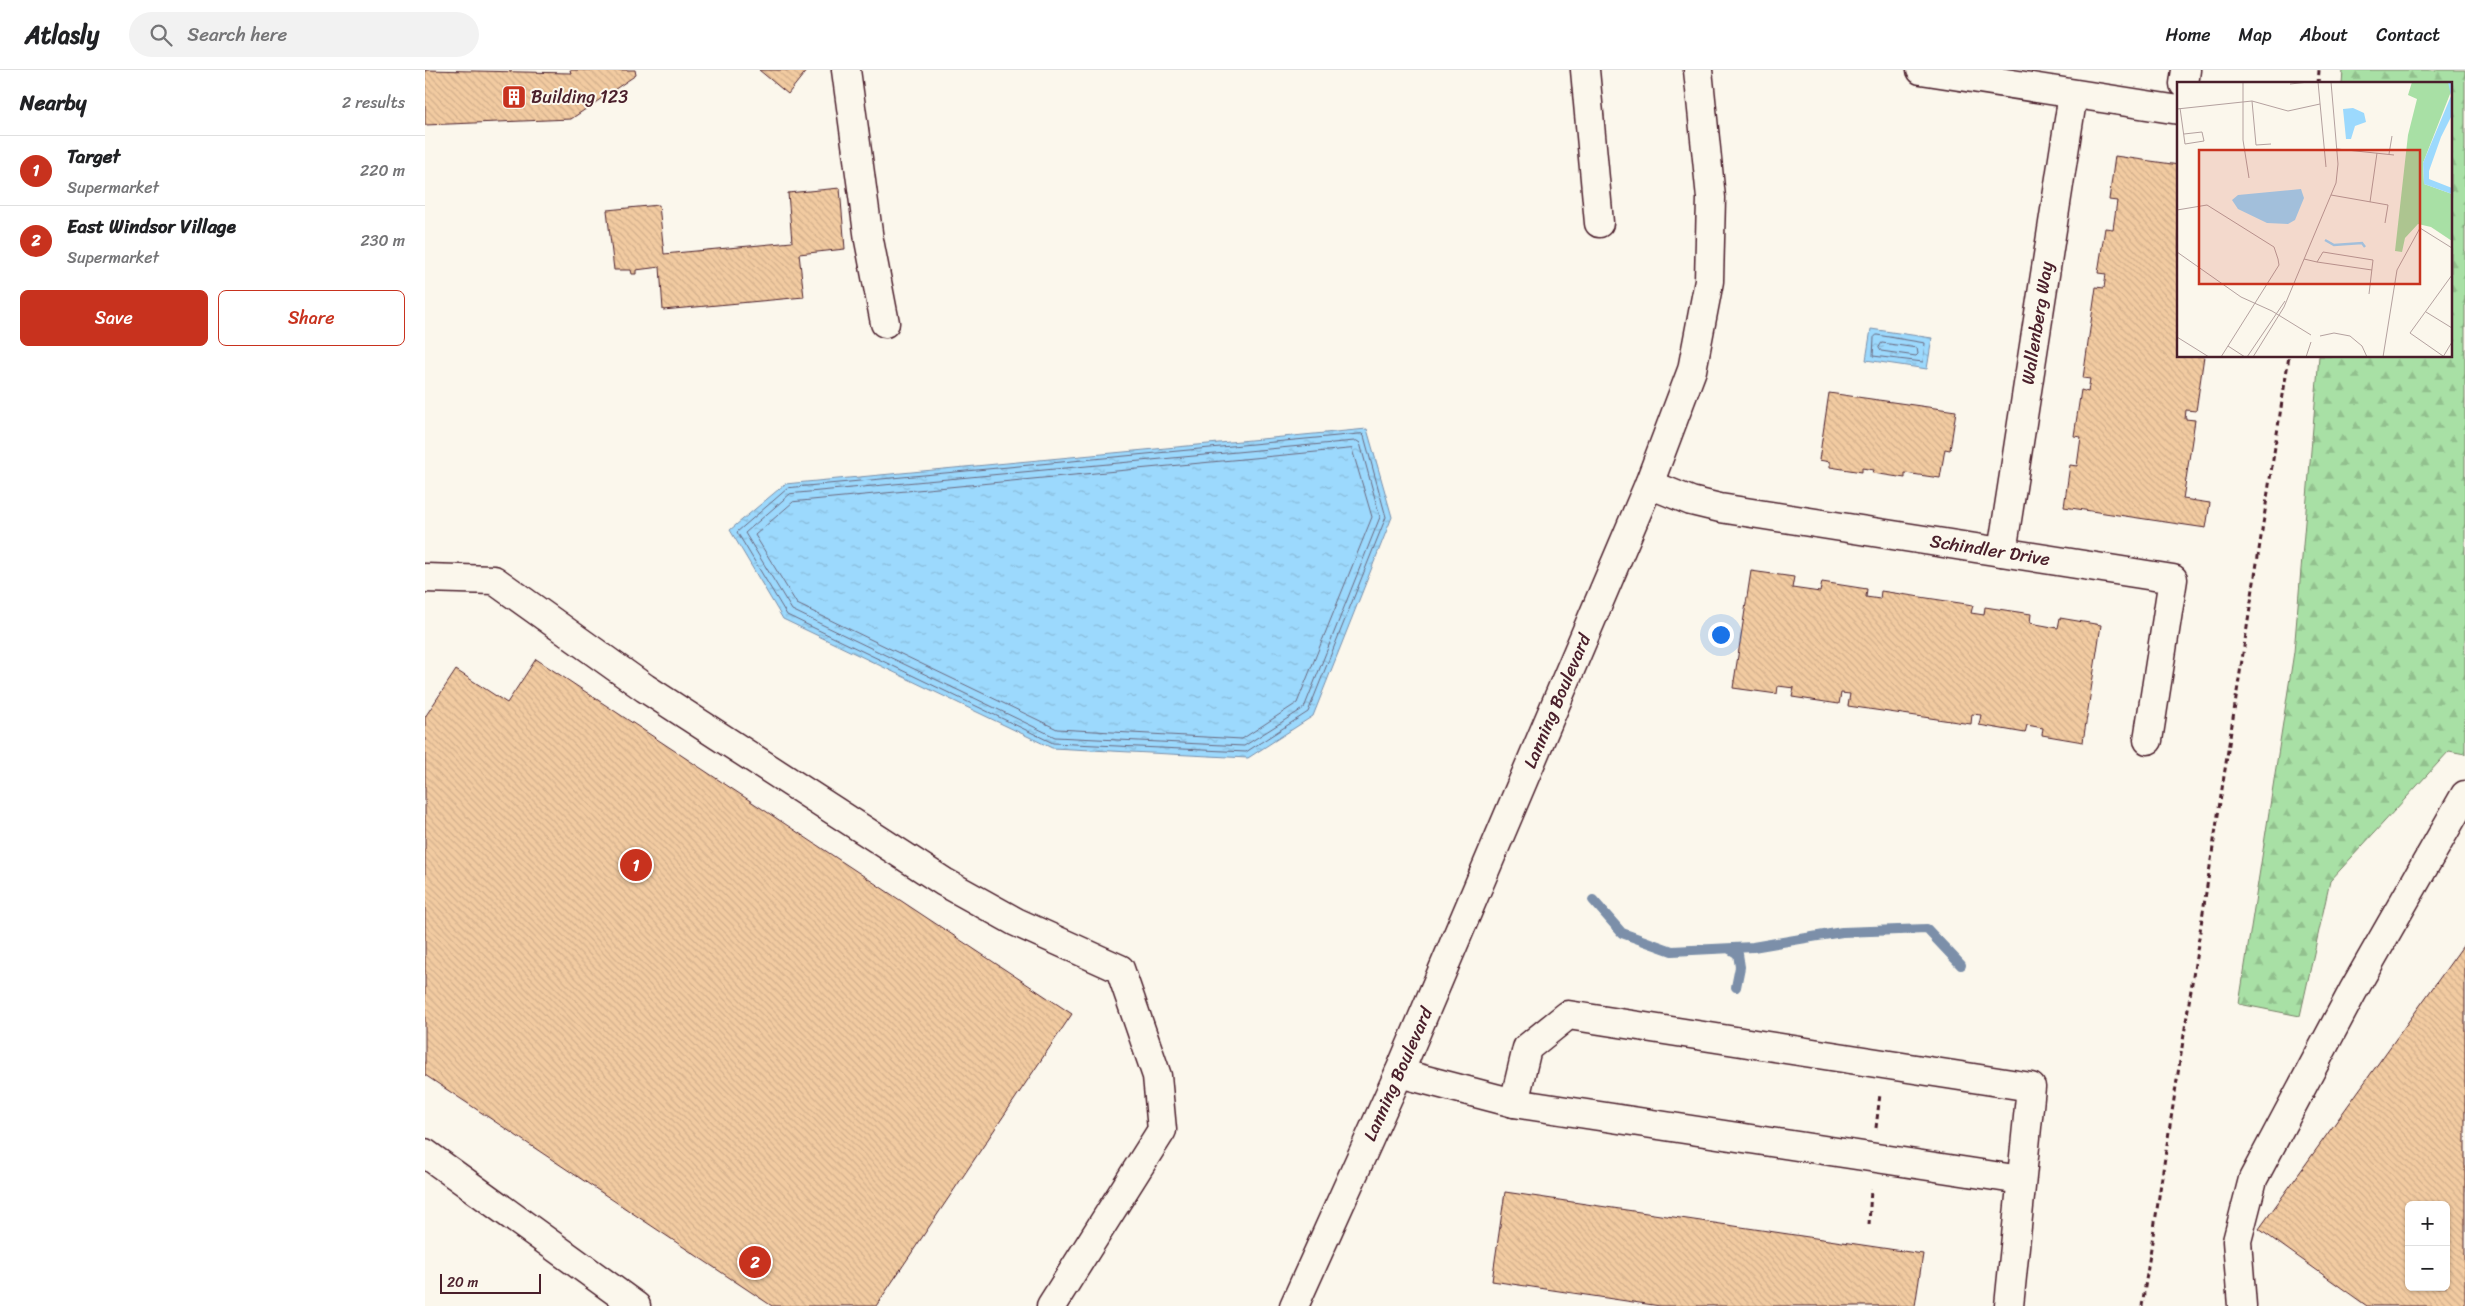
<!DOCTYPE html>
<meta charset="utf-8">
<style>
:root{--surface:#fff;--page:#f2f2f2;--text:#202124;--muted:#757577;--line:#e0e0e0;--accent:#c8321e}
body{margin:0;font-family:Sriracha,sans-serif;background:var(--page);color:var(--text)}
.controls{position:absolute;right:15px;bottom:15px;display:grid;overflow:hidden;border-radius:8px;box-shadow:0 1px 4px #0004}
.controls button{width:45px;height:45px;display:grid;place-items:center;padding:0;border:0;border-bottom:1px solid var(--line);background:var(--surface);color:var(--text);font:25px sans-serif}
.scale{position:absolute;left:15px;bottom:12px;width:101px;box-sizing:border-box;padding-left:5px;border:2px solid #4a1f2b;border-top:0;font-size:14px;line-height:18px;white-space:nowrap;color:#4a1f2b;-webkit-text-stroke:4px #fbf7ec;paint-order:stroke}
.you{position:absolute;left:1295px;top:564px;width:18px;height:18px;margin:-12px;border:4px solid #fff;border-radius:50%;background:#1a73e8;box-shadow:0 0 0 8px #1a73e833}
.badge{display:grid;place-items:center;width:32px;height:32px;border-radius:50%;background:var(--accent);color:#fff;font-size:16px;font-weight:700}
.pin{position:absolute;translate:-50% -50%;border:2px solid #fff;box-shadow:0 1px 5px #0006}
.list{margin:0;padding:0;list-style:none}
h2{display:flex;justify-content:space-between;align-items:center;height:65px;margin:0;padding:0 20px;font-size:21px}
h2 small{font-size:16px;font-weight:400;color:var(--muted)}
.list li{display:grid;grid-template-columns:32px 1fr auto;gap:15px;align-items:center;box-sizing:border-box;height:70px;padding:0 20px;border-top:1px solid var(--line)}
.list b{display:block;font-size:19px;white-space:nowrap}
.list p{margin:0;font-size:16px;white-space:nowrap;color:var(--muted)}
.list em{font-size:16px;font-style:normal;color:var(--muted)}
.actions{display:flex;gap:10px;padding:15px 20px}
.actions a{flex:1;padding:11px 0;border:1px solid var(--accent);border-radius:8px;text-align:center;font-size:18px;color:var(--accent)}
.actions .main{background:var(--accent);color:#fff}
.icon{flex:none;width:28px;height:28px;fill:none;stroke:currentColor;stroke-width:2;stroke-linecap:round;stroke-linejoin:round}
.map{position:relative;flex:none;width:2040px;height:1236px;overflow:hidden}
header{display:flex;align-items:center;gap:30px;box-sizing:border-box;height:70px;padding:0 25px;background:var(--surface);border-bottom:1px solid var(--line)}
header strong{font-size:24px}
nav{display:flex;gap:28px;margin-inline-start:auto;font-size:18px}
.search{width:350px;height:45px;background:var(--page);display:flex;align-items:center;gap:12px;box-sizing:border-box;padding:0 18px;border-radius:28px;color:var(--muted);font-size:19px}
main{display:flex}
aside{flex:1;background:var(--surface)}
.map>svg:first-child{display:block}
.forest{fill:url(#forest-firs);stroke:#798068}
.water{fill:url(#water-ripples);stroke:#7b8fa9}
.lines{fill:none;stroke-linecap:round;stroke-linejoin:round}
.shore{stroke:#6b697f;stroke-width:1}
.stream{stroke:#7b8fa9;stroke-width:10}
.building{fill:url(#building-back-hatch);stroke:#4a1f2b;fill-rule:evenodd}
.minor-casing{stroke:#4a1f2b;stroke-width:31}
.path{stroke:#4a1f2b;stroke-width:3;stroke-dasharray:5 4;stroke-linecap:butt}
.minor{stroke:#fbf7ec;stroke-width:28}
.labels{text-anchor:middle;dominant-baseline:central;stroke-width:4;stroke-linejoin:round;paint-order:stroke}
.poi-label{font-size:18px;fill:#4a1f2b;stroke:#fbf7ec;text-anchor:start}
.street-label{font-size:18px;fill:#4a1f2b;stroke:#fbf7ec}
.inset-river{fill:none;stroke:#9cd9fd;stroke-width:2.5}
.inset-road{fill:none;stroke:#b4a19f;stroke-width:1}
.view{fill:#c8321e;fill-opacity:0.15;stroke:#c8321e;stroke-width:2.5}
.inset-edge{fill:none;stroke:#4a1f2b;stroke-width:2.5}
</style>
<header>
<strong>Atlasly</strong>
<div class="search"><svg class="icon" aria-label="search" viewBox="0 0 24 24"><circle cx="10" cy="10" r="6"/><path d="M15 15l6 6"/></svg>Search here</div>
<nav><a>Home</a><a>Map</a><a>About</a><a>Contact</a></nav>
</header>
<main>
<aside>
<h2>Nearby<small>2 results</small></h2>
<ul class="list">
<li><span class="badge">1</span><div><b>Target</b><p>Supermarket</p></div><em>220 m</em></li>
<li><span class="badge">2</span><div><b>East Windsor Village</b><p>Supermarket</p></div><em>230 m</em></li>
</ul>
<div class="actions"><a class="main">Save</a><a>Share</a></div>
</aside>
<div class="map">
<svg width="2040" height="1236" viewBox="0 0 2040 1236">
<defs>
<pattern id="forest-firs" width="22" height="20" patternUnits="userSpaceOnUse" patternTransform="scale(1.25)"><rect width="22" height="20" fill="#a8e0a5"/><path d="M5 1l3.5 6h-7zM16 11l3.5 6h-7z" fill="#92c08e"/></pattern>
<pattern id="water-ripples" width="26" height="14" patternUnits="userSpaceOnUse" patternTransform="scale(1.25)"><rect width="26" height="14" fill="#9cd9fd"/><path d="M2 4q2-2 4 0t4 0M15 11q2-2 4 0t4 0" fill="none" stroke="#88bad9"/></pattern>
<pattern id="building-back-hatch" width="6" height="6" patternUnits="userSpaceOnUse" patternTransform="scale(1.25)"><rect width="6" height="6" fill="#f2cba1"/><path d="M-1 5l2 2M0 0l6 6M5-1l2 2" fill="none" stroke="#d1ae8b"/></pattern>
</defs>
<rect width="100%" height="100%" fill="#fbf7ec"/>
<filter id="ink" filterUnits="userSpaceOnUse"><feTurbulence type="fractalNoise" baseFrequency=".02" numOctaves="2"/><feDisplacementMap in="SourceGraphic" scale="10" xChannelSelector="R" yChannelSelector="G"/><feConvolveMatrix kernelMatrix="1 2 1 2 8 2 1 2 1" color-interpolation-filters="sRGB"/></filter>
<g filter="url(#ink)">
<!-- forest -->
<path class="forest" d="M1918 0H2040V684L2024 681 1905 811 1875 946 1814 934 1869 582 1894 286H2026V14H1917Z"/>
<!-- water -->
<g class="water">
<path d="M1446 259 1507 268 1502 299 1441 290Z"/>
<path d="M942 359 967 447 888 646 823 688 627 678 358 549 305 460 360 414Z"/>
</g>
<g class="lines">
<!-- shore -->
<g class="shore">
<path d="M1452 265 1500 273 1498 292 1448 286 1449 268Z"/>
<path d="M1457 273 1492 278 1493 284 1491 286 1456 281 1454 278Z"/>
<path d="M937 364 939 366 961 447 883 642 821 682 628 673 362 545 312 462 363 418Z"/>
<path d="M932 371 935 373 955 447 879 638 819 676 630 667 367 540 320 463 365 424Z"/>
<path d="M927 379 947 447 872 633 817 669 632 659 372 534 330 465 368 432Z"/>
</g>
<!-- stream -->
<g class="stream">
<path d="M1168 830 1197 863 1247 881 1328 877 1417 862 1502 859 1536 895"/>
<path d="M1305 879 1313 884 1315 897 1311 917"/>
</g>
</g>
<!-- building -->
<g class="building">
<path d="M0 0 146 3 145 0H210L211 5 146 49 0 55Z"/>
<path d="M334 0H382L363 24Z"/>
<path d="M1690 86 1754 95V286H1779L1771 341 1761 340 1760 349 1770 350 1758 429 1785 433 1781 458 1639 437 1645 395 1652 396 1656 367 1649 366 1656 320 1663 322 1665 309 1658 308 1671 217 1679 218 1681 204 1673 203 1680 158 1688 159 1692 131 1684 130Z"/>
<path d="M415 118 420 179 374 184 379 227 238 240 235 197 211 200V204H207L206 200H189L182 140 234 135 239 184 367 172 363 123Z"/>
<path d="M1404 323 1531 341 1525 380 1520 379 1515 408 1480 403V408L1448 403 1449 400 1437 398V402L1405 397V392L1394 390Z"/>
<path d="M1326 501 1369 507 1367 518 1395 522 1397 512 1442 519 1441 527 1455 529 1456 521 1548 535 1546 543 1559 545 1560 537 1606 544 1605 553 1633 558 1635 548 1676 555 1658 672 1617 665 1618 658 1602 655 1600 663 1554 655 1556 645 1547 644 1546 654 1423 636 1425 624 1416 623 1414 634 1367 627 1369 618 1353 616 1352 624 1308 618Z"/>
<path d="M111 589 647 944 451 1236H347L0 1005V647L31 600 82 633Z"/>
<path d="M2040 873V1236H1942L1834 1159ZM1984 1135H2021V1217H1984Z"/>
<path d="M1080 1122 1498 1184 1490 1236H1235L1067 1211Z"/>
</g>
<g class="lines">
<defs>
<g id="minor">
<path d="M421 0 444 170 460 253"/>
<path d="M1160 0 1174 153"/>
<path d="M1496 0 1754 40"/>
<path d="M1759 14 1761 0"/>
<path d="M1224 414 1266 431 1295 438 1748 509 1723 670"/>
<path d="M1577 482 1648 24"/>
<path d="M0 508 69 510 220 618 519 812 591 852 695 899 732 1006 737 1060 626 1236"/>
<path d="M974 1003 1089 1033 1102 978 1143 945 1606 1017 1584 1236"/>
<path d="M1089 1033 1596 1110"/>
<path d="M0 1083 211 1236"/>
<path d="M869 1236 974 1003 1224 414 1267 300 1284 211 1286 128 1273 0"/>
<path d="M1817 1236 1812 1171 1828 1109 1928 921 2040 725"/>
</g>
</defs>
<!-- minor casing -->
<use href="#minor" class="minor-casing"/>
<!-- path -->
<g class="path">
<path d="M1893 14 1894 0"/>
<path d="M1451 1058 1455 1024"/>
<path d="M1444 1155 1446 1119"/>
<path d="M1717 1236 1864 286"/>
</g>
<!-- minor -->
<use href="#minor" class="minor"/>
</g>
</g>
<!-- icons -->
<defs>
<symbol id="building-square" viewBox="-11 -11 22 22"><rect x="-9" y="-9" width="18" height="18" rx="4" fill="#c8321e" stroke="#fbf7ec"/><path d="M-4-6H4V6H1V3H-1V6H-4ZM-2.5-4.3h1.7v1.8h-1.7ZM.8-4.3h1.7v1.8H.8ZM-2.5-1h1.7V.8h-1.7ZM.8-1h1.7V.8H.8Z" fill="#fff"/></symbol>
</defs>
<g fill-rule="evenodd">
<use href="#building-square" x="75" y="13" width="28" height="28"/>
</g>
<g class="labels">
<!-- poi labels -->
<g class="poi-label">
<text x="106" y="27">Building 123</text>
</g>
<!-- street labels -->
<g class="street-label">
<text transform="translate(1612 253) rotate(-81)">Wallenberg Way</text>
<text transform="translate(1565 480) rotate(9)">Schindler Drive</text>
<text transform="translate(1132 631) rotate(-67)">Lanning Boulevard</text>
<text transform="translate(973 1004) rotate(-66)">Lanning Boulevard</text>
</g>
</g>
<!-- overview -->
<g transform="translate(1752 12)">
<rect width="275" height="275" fill="#fbf7ec"/>
<path d="M235 0H271L275 7 246 81 247 102 275 112V159L254 145 241 142 228 156 225 170 218 169 231 53 240 17 231 13Z" fill="#a8e0a5"/>
<path d="M271 0H275V33L264 55 252 89V97L275 106V112L247 102 246 81 274 14ZM176 26 187 31 189 40 178 44 174 57H169L166 27ZM124 107 127 116 118 138 111 142 90 141 61 127 55 118 61 113Z" fill="#9cd9fd"/>
<path class="inset-river" d="M148 158 157 163 185 161 188 165"/>
<path class="inset-road" d="M66 0V58L72 96M141 0 149 85M113 2 132 0M75 19 79 63 94 62M3 26 8 62 27 59 25 50 7 52M0 27 75 19 111 29 143 22M0 49V27M160 67 217 73M212 72 215 54M154 113 211 123 208 141M193 120 200 71M0 128 30 123 97 165 101 177 102 183 44 275M0 170 64 215 95 229 134 253M127 177 140 180 146 170 196 178 192 212M140 180 195 188M249 230 275 246M143 254 157 251 173 254 185 264 190 275M0 255 32 275M51 264 68 275M266 274 233 251 275 193M70 275 108 219M76 275 107 225 159 101 161 82 154 0M129 275 134 260M206 275 220 188 243 146 275 166M266 275 275 260"/>
<path class="view" d="M22 68H243V202H22Z"/>
<rect width="275" height="275" class="inset-edge"/>
</g>
</svg>
<div class="controls">
<button>+</button>
<button>−</button>
</div>
<div class="scale">20 m</div>
<div class="you"></div>
<div class="pin badge" style="left:211px;top:795px">1</div>
<div class="pin badge" style="left:330px;top:1192px">2</div>
</div>
</main>
